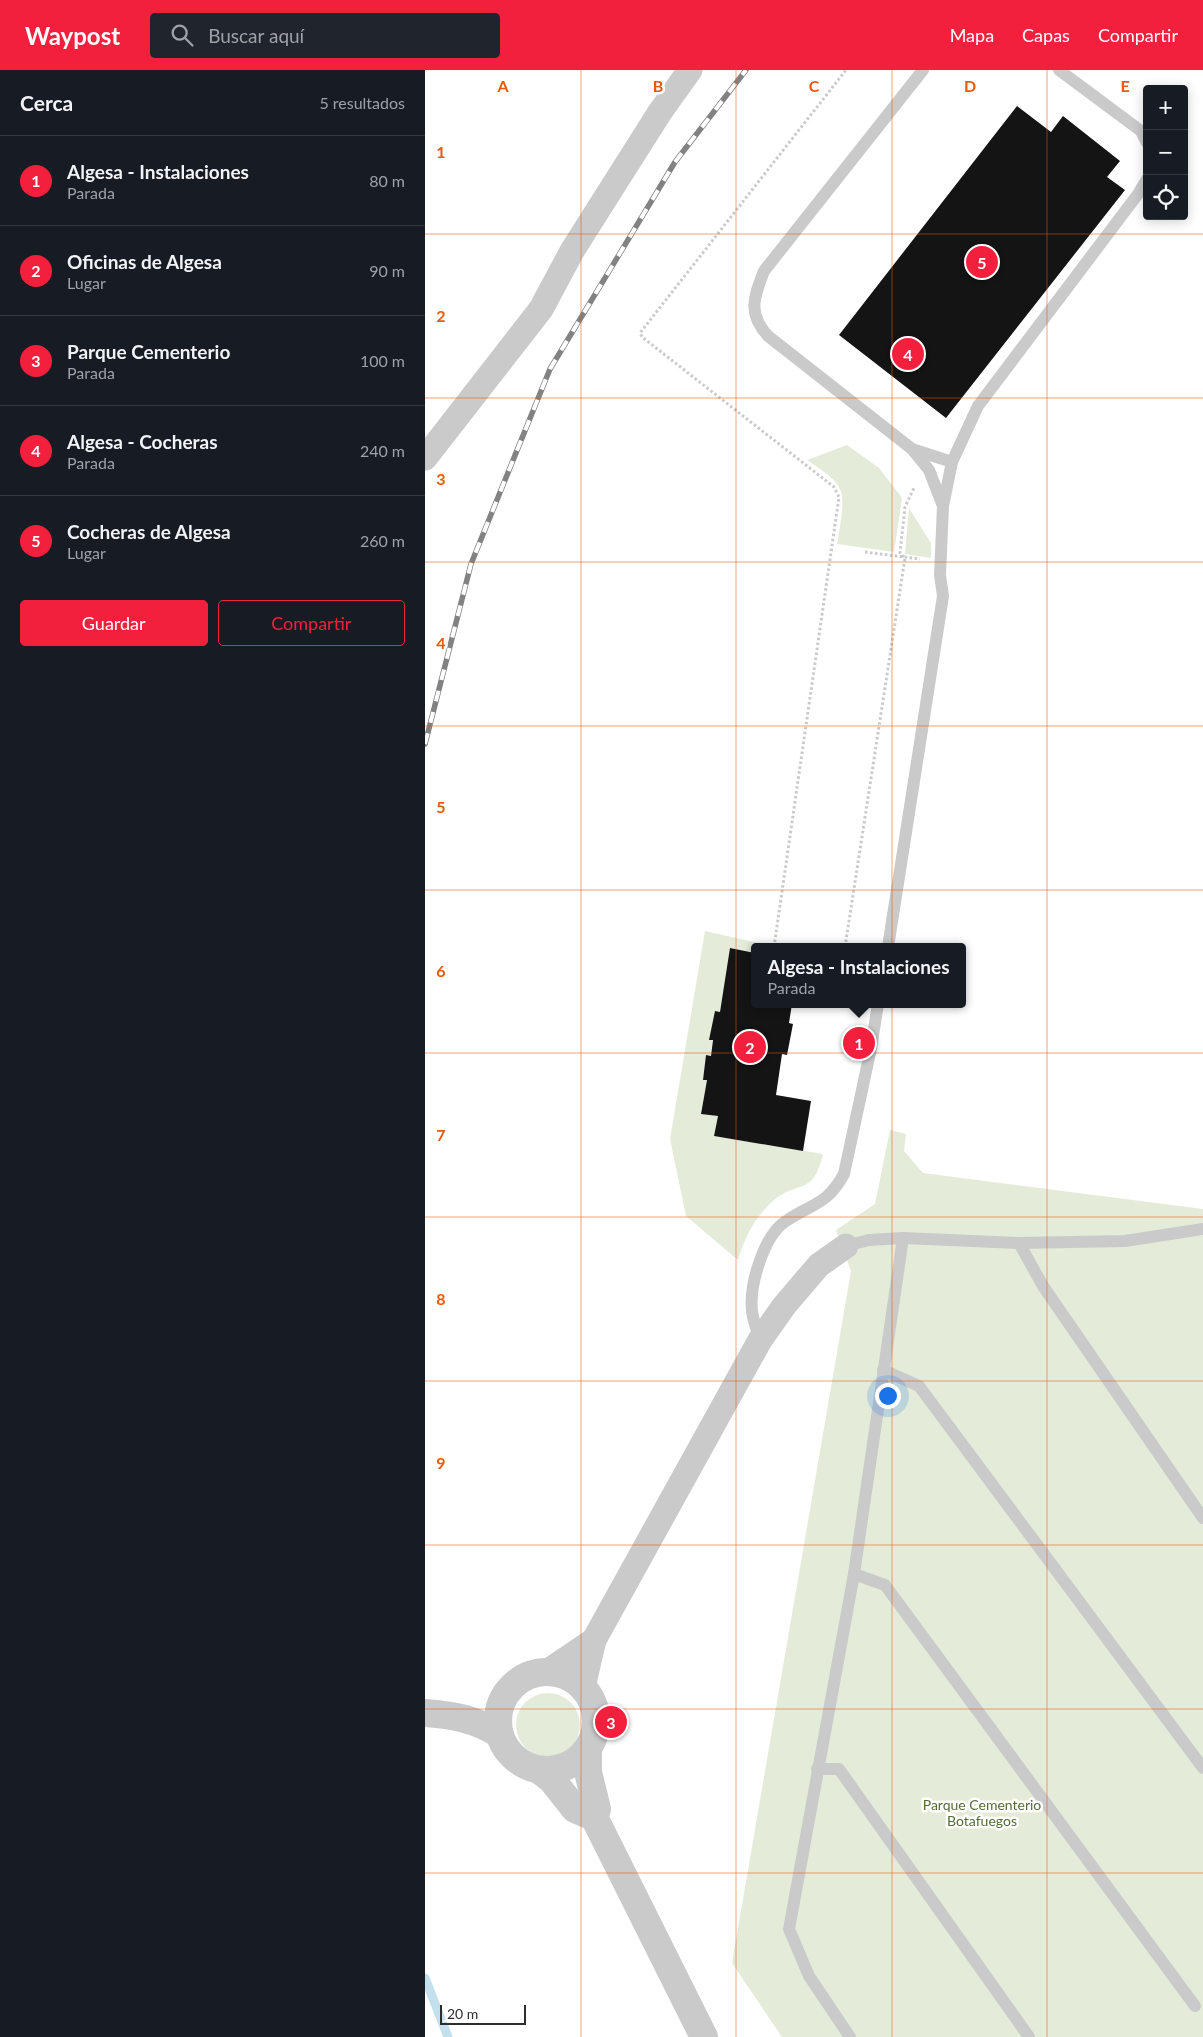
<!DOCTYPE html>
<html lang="es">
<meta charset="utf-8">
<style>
:root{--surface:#171b24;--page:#20242c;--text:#f1f3f6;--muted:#9ea1a6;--line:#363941;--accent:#f3203d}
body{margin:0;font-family:Lato,sans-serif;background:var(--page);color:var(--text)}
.controls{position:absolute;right:15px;top:15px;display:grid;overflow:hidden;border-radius:5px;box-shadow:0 2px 12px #0003}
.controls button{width:45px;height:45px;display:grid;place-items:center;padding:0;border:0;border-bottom:1px solid var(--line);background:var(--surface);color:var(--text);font:25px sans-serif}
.scale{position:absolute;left:15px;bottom:12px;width:86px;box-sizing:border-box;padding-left:5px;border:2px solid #2d2d2d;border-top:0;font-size:14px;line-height:18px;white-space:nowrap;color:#2d2d2d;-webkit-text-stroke:4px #fff;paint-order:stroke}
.you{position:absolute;left:462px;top:1325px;width:18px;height:18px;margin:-12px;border:4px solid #fff;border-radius:50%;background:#1a73e8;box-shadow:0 0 0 8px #1a73e833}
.badge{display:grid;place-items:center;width:32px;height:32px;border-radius:50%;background:var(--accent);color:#fff;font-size:16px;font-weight:700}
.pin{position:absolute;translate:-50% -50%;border:2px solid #fff;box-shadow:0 1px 5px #0006}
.popup{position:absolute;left:326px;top:873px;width:215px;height:65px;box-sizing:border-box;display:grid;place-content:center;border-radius:5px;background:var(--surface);filter:drop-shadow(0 1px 4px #0005);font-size:16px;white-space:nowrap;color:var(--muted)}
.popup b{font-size:19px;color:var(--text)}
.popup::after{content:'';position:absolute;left:50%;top:100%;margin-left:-10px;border:10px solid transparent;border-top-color:var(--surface)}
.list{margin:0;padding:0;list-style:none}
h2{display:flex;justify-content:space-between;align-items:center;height:65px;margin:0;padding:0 20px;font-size:21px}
h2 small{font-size:16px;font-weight:400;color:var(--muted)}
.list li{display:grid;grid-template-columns:32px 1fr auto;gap:15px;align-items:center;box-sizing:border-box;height:90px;padding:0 20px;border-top:1px solid var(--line)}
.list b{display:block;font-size:19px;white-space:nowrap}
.list p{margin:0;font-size:16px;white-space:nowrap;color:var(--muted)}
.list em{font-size:16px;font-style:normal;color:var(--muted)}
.actions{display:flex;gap:10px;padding:15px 20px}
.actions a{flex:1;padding:11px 0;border:1px solid var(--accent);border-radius:5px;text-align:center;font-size:18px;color:var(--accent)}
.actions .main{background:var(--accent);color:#fff}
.icon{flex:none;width:28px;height:28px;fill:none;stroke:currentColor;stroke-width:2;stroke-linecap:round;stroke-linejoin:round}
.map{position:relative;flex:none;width:778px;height:1967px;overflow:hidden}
header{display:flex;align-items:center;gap:30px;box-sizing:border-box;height:70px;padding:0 25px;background:var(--accent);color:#fff}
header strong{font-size:24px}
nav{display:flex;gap:28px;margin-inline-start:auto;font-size:18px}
.search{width:350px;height:45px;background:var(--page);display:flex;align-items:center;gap:12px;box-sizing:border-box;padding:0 18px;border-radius:5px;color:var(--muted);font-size:19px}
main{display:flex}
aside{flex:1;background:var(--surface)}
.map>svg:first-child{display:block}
.green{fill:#e4ecd9}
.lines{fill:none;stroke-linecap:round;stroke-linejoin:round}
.stream{stroke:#c3e0ee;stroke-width:9}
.building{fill:#141414}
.path{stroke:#cacaca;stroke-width:3;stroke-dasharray:2.5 2.5;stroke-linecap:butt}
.service{stroke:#cacaca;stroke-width:12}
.minor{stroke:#cacaca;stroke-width:25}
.tertiary{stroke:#cacaca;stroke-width:28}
.rail-casing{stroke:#828282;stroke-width:5.5}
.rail{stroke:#fff;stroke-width:4;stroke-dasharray:11;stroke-linecap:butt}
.grid{fill:none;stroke:#e8590c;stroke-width:1;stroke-opacity:0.55}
.labels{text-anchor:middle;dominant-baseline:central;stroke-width:5;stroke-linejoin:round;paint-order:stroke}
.park-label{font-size:14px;fill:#536c37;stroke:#fff}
.grid-label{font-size:16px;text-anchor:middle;font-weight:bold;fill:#e8590c;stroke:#fff;stroke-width:5;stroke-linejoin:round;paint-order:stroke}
</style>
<header>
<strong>Waypost</strong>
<div class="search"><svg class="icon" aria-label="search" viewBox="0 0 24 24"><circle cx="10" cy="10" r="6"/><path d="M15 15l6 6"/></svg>Buscar aquí</div>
<nav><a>Mapa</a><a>Capas</a><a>Compartir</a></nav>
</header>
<main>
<aside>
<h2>Cerca<small>5 resultados</small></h2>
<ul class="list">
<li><span class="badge">1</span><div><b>Algesa - Instalaciones</b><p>Parada</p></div><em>80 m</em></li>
<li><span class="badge">2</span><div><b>Oficinas de Algesa</b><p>Lugar</p></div><em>90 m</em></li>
<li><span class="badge">3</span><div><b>Parque Cementerio</b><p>Parada</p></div><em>100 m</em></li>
<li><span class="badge">4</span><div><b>Algesa - Cocheras</b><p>Parada</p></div><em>240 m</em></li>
<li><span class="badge">5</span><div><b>Cocheras de Algesa</b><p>Lugar</p></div><em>260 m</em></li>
</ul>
<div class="actions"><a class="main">Guardar</a><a>Compartir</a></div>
</aside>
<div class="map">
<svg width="778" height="1967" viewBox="0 0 778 1967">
<rect width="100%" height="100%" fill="#fff"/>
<!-- green -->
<g class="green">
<path d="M422 375 454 398 477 428 469 482 412 474C414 461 421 431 415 419 410 407 393 398 382 390Z"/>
<path d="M484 438 506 473V488L480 484Z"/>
<path d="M280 861 342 875V877H330V883L306 878 295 942 290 941 286 986 281 985 278 1010H282L276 1043 293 1046 289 1066 398 1084C388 1127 374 1109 348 1131 330 1147 320 1167 313 1190L261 1146 245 1069Z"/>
<path d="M465 1060 481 1064 479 1081 498 1103 778 1139V1967H357L307 1893 426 1201 411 1160 450 1134Z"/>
<circle cx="123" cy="1655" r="32"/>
</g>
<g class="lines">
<!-- stream -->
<path class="stream" d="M0 1908 23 1967"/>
</g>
<!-- building -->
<g class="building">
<path d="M592 36 626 62 638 46 695 91 682 107 700 120 521 348 414 265Z"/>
<path d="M305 878 330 883V934H367L364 953 368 954 362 985 357 984 351 1025 386 1031 378 1081 289 1066 293 1046 276 1044 282 1010H278L281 985 286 986 288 970H284L290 941 295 942Z"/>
</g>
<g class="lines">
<!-- path -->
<g class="path">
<path d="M440 482 495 489"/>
<path d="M349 877 414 427 409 417 217 267 215 263 421 0"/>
<path d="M420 877 480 488 475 483 480 437 489 418"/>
</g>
<!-- service -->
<g class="service">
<path d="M498 0 339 201C329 227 322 243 343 266L487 379 504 400 518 436"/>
<path d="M634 0 716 61 722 73"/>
<path d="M487 379 527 392"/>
<path d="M463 877 518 526 515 505 518 436 527 392 553 336 713 124 722 109"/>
<path d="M594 1173 618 1216 778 1448"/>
<path d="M421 1176 444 1170 478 1168 594 1173 700 1171 778 1159"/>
<path d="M335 1270C332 1261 328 1250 327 1241 324 1215 339 1165 361 1151 388 1133 402 1135 419 1104L446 978 453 934"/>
<path d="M458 1300 494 1316 778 1698"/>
<path d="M429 1504 460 1515 770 1936"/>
<path d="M392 1699H414L604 1967"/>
<path d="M425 1967 384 1906 364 1859 429 1504 478 1168"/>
</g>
<!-- minor -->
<g class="minor">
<path d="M0 388 116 239 147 181 235 42 265 0"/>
<path d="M123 1601 169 1570"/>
<path d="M158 1617 169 1570 335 1270 359 1236 394 1195 421 1176"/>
</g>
<!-- tertiary -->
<g class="tertiary">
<circle cx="122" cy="1651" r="49"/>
<path d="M0 1643C27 1645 51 1649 74 1664"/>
<path d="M163 1678V1702L172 1739 169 1747"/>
<path d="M114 1700 127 1710 150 1739 169 1747 279 1967"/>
</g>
<defs>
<path id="rail" d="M0 674 46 494 125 299 250 92 321 0"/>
</defs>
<!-- rail casing -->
<use href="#rail" class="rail-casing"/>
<!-- rail -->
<use href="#rail" class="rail"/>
</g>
<!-- grid -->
<path class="grid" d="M156 0V1967M311 0V1967M467 0V1967M622 0V1967M0 164H778M0 328H778M0 492H778M0 656H778M0 820H778M0 983H778M0 1147H778M0 1311H778M0 1475H778M0 1639H778M0 1803H778"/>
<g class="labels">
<!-- park labels -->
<g class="park-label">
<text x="557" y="1734">Parque Cementerio<tspan x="557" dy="16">Botafuegos</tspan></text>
</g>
</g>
<g class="grid-label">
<text x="78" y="22">A</text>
<text x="233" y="22">B</text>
<text x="389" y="22">C</text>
<text x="545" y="22">D</text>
<text x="700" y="22">E</text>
<text x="16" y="88">1</text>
<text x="16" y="252">2</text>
<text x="16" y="415">3</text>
<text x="16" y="579">4</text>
<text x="16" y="743">5</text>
<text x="16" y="907">6</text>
<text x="16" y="1071">7</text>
<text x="16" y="1235">8</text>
<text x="16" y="1399">9</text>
</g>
</svg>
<div class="controls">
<button>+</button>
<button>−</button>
<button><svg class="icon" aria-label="locate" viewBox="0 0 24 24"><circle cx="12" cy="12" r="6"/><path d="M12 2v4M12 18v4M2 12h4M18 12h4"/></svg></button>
</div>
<div class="scale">20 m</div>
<div class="you"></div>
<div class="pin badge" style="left:434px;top:973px">1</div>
<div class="popup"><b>Algesa - Instalaciones</b>Parada</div>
<div class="pin badge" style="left:325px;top:977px">2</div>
<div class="pin badge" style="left:186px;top:1652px">3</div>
<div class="pin badge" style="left:483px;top:284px">4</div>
<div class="pin badge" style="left:557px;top:192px">5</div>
</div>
</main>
